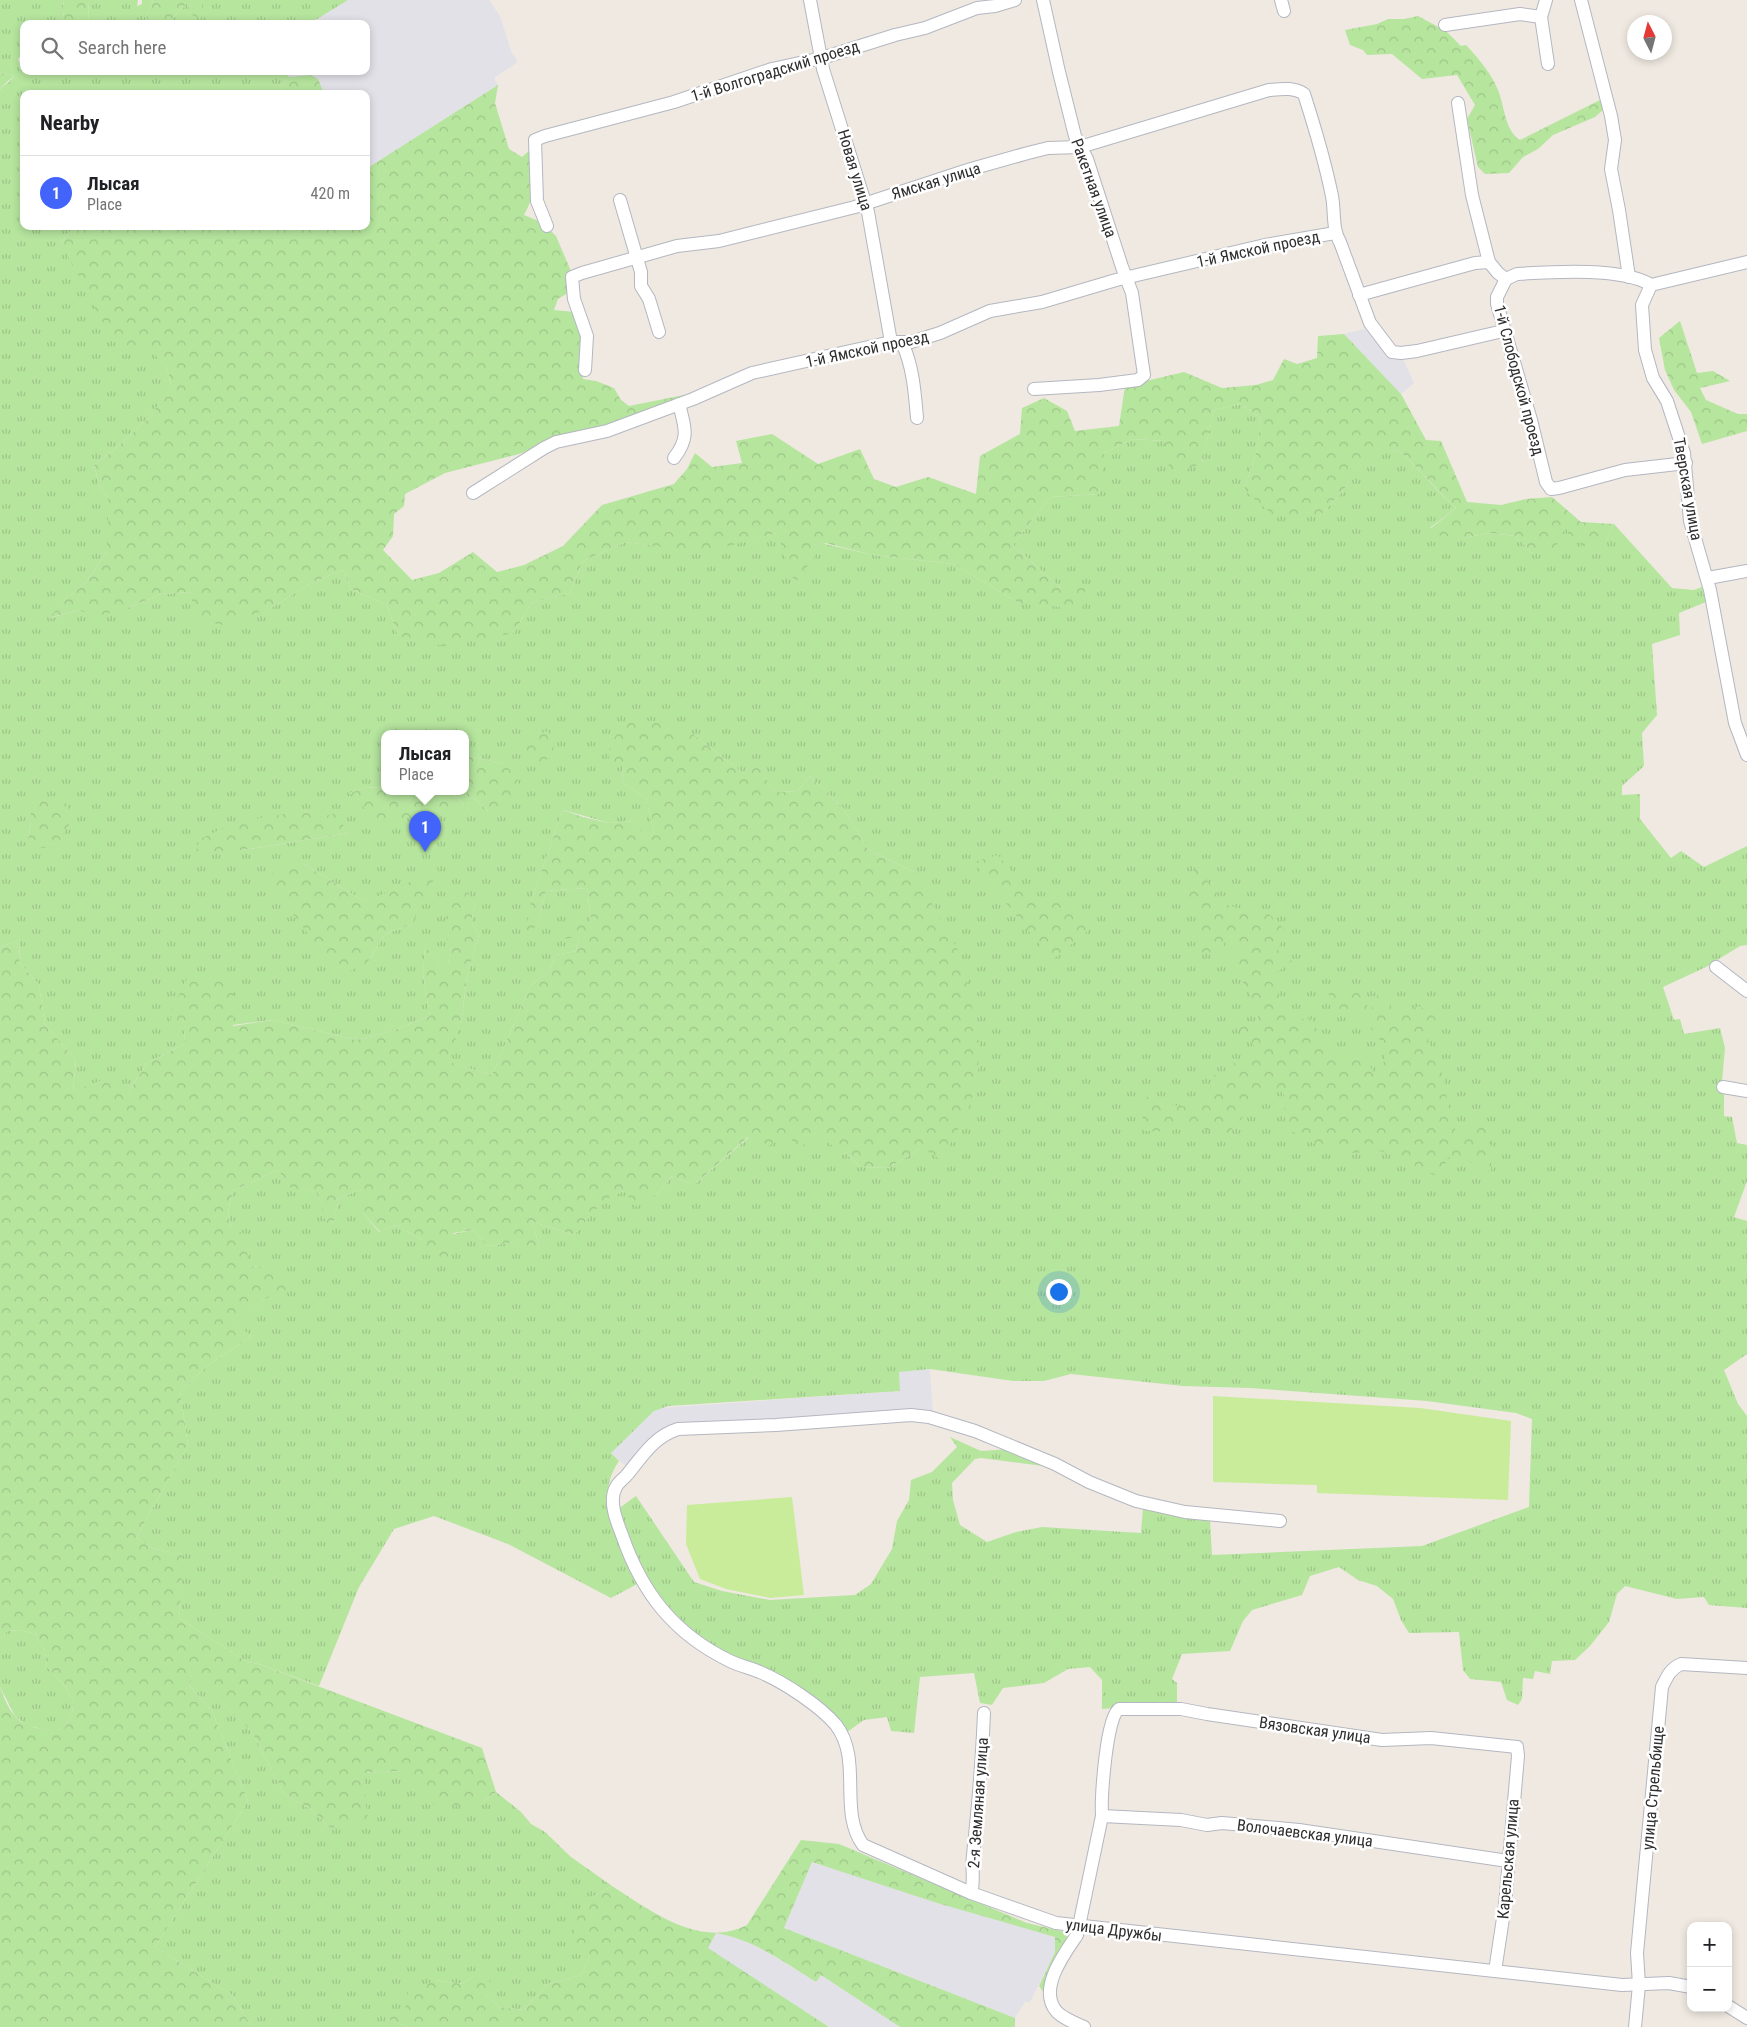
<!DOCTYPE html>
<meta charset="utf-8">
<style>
:root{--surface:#fff;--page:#f2f2f2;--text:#202124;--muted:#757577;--line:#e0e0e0;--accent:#4264fb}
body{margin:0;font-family:"Roboto Condensed",sans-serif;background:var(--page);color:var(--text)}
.controls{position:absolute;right:15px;bottom:15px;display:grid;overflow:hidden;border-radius:10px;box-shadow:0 2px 8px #0003}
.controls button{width:45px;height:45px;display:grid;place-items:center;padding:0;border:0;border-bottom:1px solid var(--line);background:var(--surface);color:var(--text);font:25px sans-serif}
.compass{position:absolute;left:1627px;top:15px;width:45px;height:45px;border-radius:50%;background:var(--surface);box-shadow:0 2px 8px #0003;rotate:354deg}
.you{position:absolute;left:1058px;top:1291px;width:18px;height:18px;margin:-12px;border:4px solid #fff;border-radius:50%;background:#1a73e8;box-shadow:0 0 0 8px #1a73e833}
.badge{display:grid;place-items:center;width:32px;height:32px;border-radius:50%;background:var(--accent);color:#fff;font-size:16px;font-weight:700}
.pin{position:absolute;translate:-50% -41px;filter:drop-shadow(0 1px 2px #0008)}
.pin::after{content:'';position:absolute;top:26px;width:18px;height:15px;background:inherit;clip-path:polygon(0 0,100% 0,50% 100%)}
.popup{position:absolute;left:381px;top:730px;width:88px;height:65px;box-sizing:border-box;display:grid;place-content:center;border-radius:10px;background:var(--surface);filter:drop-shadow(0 1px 4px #0005);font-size:16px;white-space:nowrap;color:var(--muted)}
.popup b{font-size:19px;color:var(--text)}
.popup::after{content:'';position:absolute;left:50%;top:100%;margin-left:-10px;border:10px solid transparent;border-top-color:var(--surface)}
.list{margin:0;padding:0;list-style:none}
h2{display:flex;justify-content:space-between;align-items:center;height:65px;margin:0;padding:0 20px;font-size:21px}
h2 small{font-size:16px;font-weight:400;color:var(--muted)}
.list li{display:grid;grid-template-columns:32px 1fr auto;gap:15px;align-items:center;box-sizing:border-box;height:75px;padding:0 20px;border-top:1px solid var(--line)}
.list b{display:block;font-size:19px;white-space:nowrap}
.list p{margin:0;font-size:16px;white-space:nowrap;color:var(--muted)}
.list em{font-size:16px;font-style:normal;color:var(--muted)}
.icon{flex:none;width:28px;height:28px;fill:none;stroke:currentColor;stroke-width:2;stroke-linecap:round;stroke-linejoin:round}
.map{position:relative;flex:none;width:1747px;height:2027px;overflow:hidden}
.search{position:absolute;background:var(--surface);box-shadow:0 2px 8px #0003;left:20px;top:20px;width:350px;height:55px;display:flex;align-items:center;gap:12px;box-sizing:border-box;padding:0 18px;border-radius:10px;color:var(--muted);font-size:19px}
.panel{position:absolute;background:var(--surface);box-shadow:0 2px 8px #0003;left:20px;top:90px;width:350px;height:140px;border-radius:10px}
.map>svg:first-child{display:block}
.industrial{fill:#e3e1e8}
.grass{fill:url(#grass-tufts);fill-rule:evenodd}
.forest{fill:url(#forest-crowns)}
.pitch{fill:#c9ec9a}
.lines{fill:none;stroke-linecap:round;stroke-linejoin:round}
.minor-casing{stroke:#b4b7c1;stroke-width:14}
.minor{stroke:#fff;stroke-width:12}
.labels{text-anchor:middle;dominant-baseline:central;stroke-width:5;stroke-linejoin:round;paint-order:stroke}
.street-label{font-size:16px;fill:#2e2e2e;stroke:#fff}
</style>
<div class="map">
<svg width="1747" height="2027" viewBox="0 0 1747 2027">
<defs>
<pattern id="grass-tufts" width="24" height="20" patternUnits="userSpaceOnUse" patternTransform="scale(1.25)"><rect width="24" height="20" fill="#b6e59e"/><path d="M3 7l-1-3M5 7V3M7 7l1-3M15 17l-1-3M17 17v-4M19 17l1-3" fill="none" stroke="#9dc588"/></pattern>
<pattern id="forest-crowns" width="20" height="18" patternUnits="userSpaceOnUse" patternTransform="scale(1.25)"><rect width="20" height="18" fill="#b6e59e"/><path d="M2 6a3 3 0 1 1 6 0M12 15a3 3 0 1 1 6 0" fill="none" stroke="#9dc588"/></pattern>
</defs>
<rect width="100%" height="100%" fill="#efe9e1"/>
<!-- industrial -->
<g class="industrial">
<path d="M348 0H489L500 16 511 51 518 62 494 78 498 85 366 169V94H321L323 91 311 75 289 77 286 71H366V24H309Z"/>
<path d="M1365 329 1393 360 1403 359 1414 383 1401 394 1344 334Z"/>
<path d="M930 1369 933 1414 677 1425 644 1446 626 1466 611 1453 654 1411 660 1408 900 1391 899 1372Z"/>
<path d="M812 1862 937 1903 1055 1937V1952L1030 2002H1025L1015 2018 784 1928Z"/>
<path d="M716 1933 733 1936 765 1951 816 1982 821 1975 900 2027H829L707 1948Z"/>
</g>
<!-- grass -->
<g class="grass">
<path d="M0 0H63L64 11 62 24H24V51L18 59 22 69 28 73 46 75 53 71H286L289 77 277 94H24V226H74L61 243 167 368 171 386 151 416 113 451 94 465 100 488 108 497V550L87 581 65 600 50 618 79 610 125 609 161 594 191 592 269 609 313 582 343 570 351 589 387 605 398 636 514 633 531 603 570 593 583 561 626 542 702 552 777 533 873 555 954 564 1019 603 1062 589 1013 545 1050 497 1099 494 1103 453 1133 439 1164 441 1202 463 1214 410 1240 404 1261 418 1257 450 1244 490 1319 517 1342 492 1369 453 1398 450C1419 468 1435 490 1456 508L1430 528 1462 538 1490 533 1516 536 1532 553 1565 527 1606 541 1614 524 1672 588 1694 590 1702 587 1706 602 1679 613 1680 635 1652 644 1657 715 1642 733 1644 766 1622 786V795L1640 794V819L1671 858 1681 851 1704 867 1747 846V945L1740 946 1706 967 1663 987 1674 1020 1680 1019 1684 1034 1720 1028 1725 1048 1722 1081 1724 1092V1116L1732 1117 1737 1143 1747 1145V1181L1734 1217 1747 1221V1354L1724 1370 1738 1404 1747 1416V1608L1709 1605 1704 1597 1677 1599 1625 1586 1617 1594 1609 1622 1590 1646 1575 1660 1552 1661 1550 1674 1535 1671 1533 1679 1523 1678 1522 1699 1518 1705 1507 1700 1501 1682 1470 1679 1463 1670 1459 1632 1409 1633 1401 1620 1393 1599 1377 1586 1358 1580 1339 1567 1310 1576 1302 1595 1252 1610 1243 1621 1230 1651 1182 1654 1172 1679 1177 1683V1703L1102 1709V1680L1090 1667 1068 1669 1044 1683 1003 1688 992 1705 980 1703 974 1673 920 1677 914 1733 891 1731 887 1717 864 1720 847 1732 837 1720 703 1643 659 1599 634 1557 618 1509 636 1496 694 1582 722 1591 770 1600 855 1595 871 1584 892 1549 897 1521 909 1500 911 1480 932 1472 957 1447 950 1437 981 1451 1011 1449 1051 1467 981 1458 975 1459 952 1483 953 1500 960 1525 987 1542 1016 1532 1042 1527 1141 1533 1143 1508 1210 1520 1212 1555 1422 1546 1529 1507 1532 1419 1516 1413 1427 1401 1250 1388 1183 1386 1071 1374 1044 1381H1013L930 1369 899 1372 900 1391 668 1406 654 1411 611 1453 619 1461C610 1474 607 1486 608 1502L639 1583 611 1598 508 1544 434 1516 394 1529 359 1587 319 1686 259 1664 247 1662 179 1618 182 1555 152 1548 136 1538 188 1445 180 1391 210 1364 252 1336 234 1325 264 1299 268 1267 245 1266 231 1228 228 1213 232 1191 278 1170 293 1190 318 1192 327 1224H333L339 1198 362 1189V1212L379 1232 395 1225 423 1240 473 1230 487 1246 515 1242 539 1247 533 1222 574 1235 604 1199 624 1191 656 1195 672 1176 694 1185 749 1137 787 1135 817 1136 846 1153 860 1167 888 1168 921 1148 914 872 868 849 843 808 810 776 798 791 775 792 754 762 743 773 694 735 609 765H622L623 783 646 798 654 832 646 844 635 821 609 823 563 810 531 901 537 926 546 891 587 888 591 923 579 937 576 951 556 955 549 971 530 986 492 1075 448 1062 462 1017 467 976 479 935 471 922 476 901 451 946 448 965 440 966 425 947 423 973 430 1016 392 1031 356 1040 273 1020 184 1031 185 1044 147 1063 128 1093 73 1092 76 1060 45 1024 39 985 19 962 20 940 0 947V95H4L0 88 9 82 14 76 0 73ZM385 733H465V755L503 764 488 811 465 790 450 791 469 810 350 793 364 788 385 787ZM31 806 56 846 28 840 31 822ZM304 811 349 833 237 851ZM304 864 365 902 412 924 385 934 368 962Z"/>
<path d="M89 0H138L137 6 142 4V0H153L144 24H88Z"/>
<path d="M204 0H348L309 24H169C173 15 183 10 188 1L200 19Z"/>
<path d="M20 1630 36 1634 45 1652 47 1667 65 1686 73 1700 72 1714 64 1729 49 1730 27 1726 15 1716 0 1687V1639L7 1631Z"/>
<path d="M191 1671 252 1732 284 1794 312 1810 330 1828 363 1773 401 1771 483 1801 496 1792 521 1812 531 1824 545 1832 571 1857 612 1886 590 1898V1956L581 1975 548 1984 524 2010 500 2007 483 1993 474 1976 462 1984 435 1980 406 2009 386 2018 407 2027H252L232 1995 155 1947 248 1801 212 1711 189 1685Z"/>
</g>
<!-- forest -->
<g class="forest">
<path d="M63 0H89L88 24H62L64 11Z"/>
<path d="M153 0H204L201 19 190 14 188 2C182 10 173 15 169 24H144Z"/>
<path d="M1418 16 1446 31 1461 46 1466 45C1479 59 1491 73 1498 90 1505 107 1504 129 1520 140L1602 99 1603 110 1595 117 1553 135 1538 149 1523 157 1509 173 1485 174 1478 167 1467 119 1475 105 1457 75 1422 79 1392 54 1367 55 1363 50 1350 45 1345 30 1377 24 1388 19H1404Z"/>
<path d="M0 73 14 76 0 88 4 95H0Z"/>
<path d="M311 75 318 79 323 91 321 94H277L289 77Z"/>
<path d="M498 85 495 103 509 149 522 157 530 150 532 198 524 215 541 222 556 236 570 269 571 291 558 299 554 310 574 312 583 332V379L596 381 614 388 621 400 629 406 689 394 649 412 557 439 519 454 445 473 405 494 404 506 394 514 393 536 383 550 412 580 439 573 473 552 497 572 524 565 563 546 602 505 674 484 687 469 695 453 712 467 742 463 736 441 772 434 818 464 860 449 874 479 896 487 928 477 976 494 980 456 1020 434 1022 408 1044 398 1067 411 1075 431 1119 426 1125 386 1184 372 1222 388 1256 385 1273 380 1284 359 1297 364 1317 358 1318 336 1344 334 1401 394 1426 440 1441 441 1467 502 1501 505 1526 499 1552 497 1581 522 1614 524 1606 541 1582 546 1565 528 1551 555 1532 553 1516 536 1490 533 1462 538 1435 535 1430 529 1456 508C1435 489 1419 468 1398 450L1369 454 1342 492 1319 517 1273 515 1244 490 1257 450 1261 418 1240 404 1214 410 1202 463 1171 476 1164 441 1133 439 1103 453 1105 456 1099 494 1050 497 1013 545 1062 589 1086 586 1082 609 1019 603 954 564 873 555 825 543 795 583 777 533 702 553 626 542 583 561 570 593 531 603 514 633 443 646 398 636 387 605 351 589 343 570 313 582 269 609 224 625 195 621 191 592 161 594 125 609 94 617 79 610 49 618 65 600 87 581 108 550V497L100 488 94 465 113 451 151 416 171 385 167 368 151 350 124 354 105 327 61 243 74 226H366V169Z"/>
<path d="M1680 321 1697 373 1713 371 1730 381 1700 388 1706 400 1738 414H1747V431L1702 444 1691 412 1674 390 1665 370 1659 338Z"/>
<path d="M627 720 654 721 694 735 743 773 754 761 775 792 798 791 810 776 843 808 868 849 914 872 963 959 979 1043 978 1080 968 1110 942 1160 921 1148 888 1168 860 1167 846 1153 817 1137 799 1148 787 1135 760 1151 748 1137 694 1185 672 1176 656 1195 637 1207 624 1191 604 1200 574 1235 533 1222 539 1247 533 1259 515 1242 487 1246 473 1230 453 1233 450 1260 424 1254 423 1240 395 1225 380 1232 362 1212V1189L339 1198 333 1225 326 1224 318 1192 293 1191 278 1170 232 1191 228 1213 231 1228 251 1237 245 1266 268 1267 284 1277 286 1291 264 1299 235 1325 252 1336 210 1364 180 1391 188 1445 136 1538 152 1548 183 1555 179 1618 247 1662 259 1664 482 1748 496 1792 483 1801 464 1805 433 1804 401 1771 363 1773 368 1823 330 1828 312 1810 284 1794 252 1732 191 1672 189 1685 212 1711 248 1801 155 1947 232 1995 252 2027H0V1687C13 1724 26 1731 64 1729L72 1714 73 1700 65 1686 47 1667 45 1652 36 1634 20 1630 7 1631 0 1639V947L20 940 19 962 39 985 45 1024 76 1060 73 1091 107 1078 128 1093 147 1063 185 1044 184 1031 170 1025 173 1006 187 979 218 976 234 991 233 1026 273 1020 356 1040 392 1031 430 1016 423 973 425 946 440 966 448 964 451 946 444 933 450 891 460 887 476 901 471 922 479 935 467 976 462 1017 449 1062 492 1075 530 986 549 971 556 955 576 951 579 937 555 940 558 933 576 917 591 922 587 888 546 891 537 926 526 933 531 901 563 810 583 817 609 823 635 821 646 843 654 832 646 798 623 783 622 765H609L610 744Z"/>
<path d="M547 731 554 738 553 757 535 764 513 742Z"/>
<path d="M465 755 503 764 517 775 521 794 488 811 465 790Z"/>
<path d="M385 787V791H408L413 793V791H450L469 810 377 822 350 793 364 788Z"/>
<path d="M46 797 67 804 72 820 56 846 41 848 28 840 31 822V806Z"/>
<path d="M304 811 318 817 335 814 349 833 237 851H196L200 839 236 822Z"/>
<path d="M998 855 1036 900 1069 899 1089 930 1052 960 973 862Z"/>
<path d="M282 864H304L365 902 439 869 412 924 385 934 368 962 341 976 270 885 274 867Z"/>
<path d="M1197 866 1224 904 1250 911 1269 914 1287 932 1277 949 1292 961 1271 977 1291 1020 1311 1018 1322 1040 1340 1061 1358 1046 1374 1073 1382 1068 1387 1049 1357 1010 1332 1013 1328 990 1355 988 1371 1011 1377 995 1403 1016 1418 1006 1432 1012 1439 1029 1428 1040 1441 1068 1449 1108 1458 1139 1468 1127 1485 1115 1492 1149 1491 1172 1457 1156 1446 1158 1444 1179C1420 1171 1398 1153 1373 1150 1368 1149 1363 1152 1358 1153 1329 1154 1309 1141 1286 1128L1284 1094 1267 1083 1247 1113 1224 1137 1190 1123 1169 1132 1144 1131 1141 1102 1154 1092 1164 1115 1173 1105 1189 1107 1207 1104 1213 1074 1229 1082 1231 1062 1242 1066 1257 1049 1234 1023 1240 1018 1258 1033V1011L1248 990 1239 976 1231 956 1247 947 1225 941 1222 952 1203 953 1197 943 1203 925 1200 906 1183 894 1192 873Z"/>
<path d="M801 1840 839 1844 1027 1923 1065 1932 1067 1937 1046 1996 1039 1986 1055 1952V1937L937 1903 812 1862 784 1928 1015 2018V2027H900L821 1975 816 1982C785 1963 753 1939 716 1933L708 1948 829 2027H407L385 2018 405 2009 408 1992 435 1980 462 1984 474 1976 487 1974 491 1985 483 1993 500 2007 524 2010 548 1984 581 1975 590 1956 573 1941 575 1914 590 1898 612 1886C651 1911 700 1949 747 1925Z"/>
</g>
<!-- pitch -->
<g class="pitch">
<path d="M1213 1396 1420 1408 1511 1421 1508 1500 1317 1493V1485L1213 1482Z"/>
<path d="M792 1497 804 1595 770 1598 726 1589 700 1579 686 1544 687 1505Z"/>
</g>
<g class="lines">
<defs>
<g id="minor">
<path d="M810 0 823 69 868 212 891 342"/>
<path d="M1281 0 1284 11"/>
<path d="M1581 0 1611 116 1615 140 1611 169 1619 210 1629 277"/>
<path d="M1541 17 1548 64"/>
<path d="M1445 25 1520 14 1541 17 1546 0"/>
<path d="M1458 103 1472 195 1489 262 1498 273 1506 279"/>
<path d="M620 200 641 272V286L649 299 659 332"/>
<path d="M547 226 537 201 535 140 545 136 674 102 772 69 822 58 895 35 925 28 977 8 995 6 1015 0"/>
<path d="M1506 279 1497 297V304L1531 420 1546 482 1551 489 1559 488 1625 470 1686 463"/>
<path d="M1506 279 1517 274C1551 272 1622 267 1651 285L1747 262"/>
<path d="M1651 285 1642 305 1645 350 1653 378 1667 401 1684 453 1690 521 1710 590 1735 723 1747 755"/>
<path d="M1359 295 1475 263 1489 262"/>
<path d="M902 343C913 365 915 394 917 418"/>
<path d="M585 370 587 336 574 299 572 277 582 273 677 246 719 241 855 207 971 169 1028 153 1048 148 1080 147 1269 90C1281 89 1294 87 1304 94 1315 128 1325 162 1332 196 1335 212 1332 229 1340 242L1370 323 1392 352 1401 353 1417 351 1503 331"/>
<path d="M1034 389 1099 385 1138 380 1144 375 1132 293 1122 267 1087 159 1075 136 1059 72 1043 0"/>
<path d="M674 458C690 437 685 428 679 404"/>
<path d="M473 493 544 448 556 442 607 431 693 399 752 373 891 342H911L940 333 990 311 1042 302 1116 280 1265 245 1335 233"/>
<path d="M1708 578 1747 571"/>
<path d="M1716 967 1747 991"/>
<path d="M1723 1087 1747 1091"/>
<path d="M1280 1521 1185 1512 1136 1501 1089 1482 1055 1464 975 1431 929 1417 911 1415 776 1425 678 1429C653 1437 642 1457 626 1476 622 1480 618 1483 616 1487 608 1501 617 1522 622 1535 642 1593 674 1634 730 1661 740 1666 751 1668 762 1673 785 1683 820 1706 836 1725 863 1760 838 1811 863 1845L971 1893 1056 1923 1622 1985 1669 1983 1691 1987"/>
<path d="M1102 1816 1181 1820 1207 1825 1222 1823 1299 1830 1508 1861"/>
<path d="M971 1893C975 1879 971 1869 973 1855 978 1808 982 1761 984 1713"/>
<path d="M1728 2006 1747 2018"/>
<path d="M1084 2027C1075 2023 1064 2019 1057 2012 1037 1990 1064 1954 1077 1935L1079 1926 1102 1816C1101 1798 1106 1717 1119 1709H1181L1207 1714 1382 1740 1431 1738 1517 1747 1518 1756 1505 1905 1495 1971"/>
<path d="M1635 2027 1639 1985 1637 1953 1662 1687C1667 1677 1670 1669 1681 1664L1747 1668"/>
</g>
</defs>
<!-- minor casing -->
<use href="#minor" class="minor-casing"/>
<!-- minor -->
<use href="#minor" class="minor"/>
</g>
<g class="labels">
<!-- street labels -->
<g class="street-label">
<text transform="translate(775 71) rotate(-17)">1-й Волгоградский проезд</text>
<text transform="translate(855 170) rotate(73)">Новая улица</text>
<text transform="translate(936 181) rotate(-17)">Ямская улица</text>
<text transform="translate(1094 188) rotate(70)">Ракетная улица</text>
<text transform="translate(1258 249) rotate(-12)">1-й Ямской проезд</text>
<text transform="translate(867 349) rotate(-12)">1-й Ямской проезд</text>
<text transform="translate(1519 380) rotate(75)">1-й Слободской проезд</text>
<text transform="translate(1688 489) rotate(80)">Тверская улица</text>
<text transform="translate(1315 1730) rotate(8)">Вязовская улица</text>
<text transform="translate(1653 1788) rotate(-85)">улица Стрельбище</text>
<text transform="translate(978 1803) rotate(-86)">2-я Земляная улица</text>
<text transform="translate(1305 1833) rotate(7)">Волочаевская улица</text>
<text transform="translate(1508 1859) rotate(-85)">Карельская улица</text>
<text transform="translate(1114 1930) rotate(7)">улица Дружбы</text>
</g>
</g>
</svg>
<div class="controls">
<button>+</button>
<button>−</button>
</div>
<svg class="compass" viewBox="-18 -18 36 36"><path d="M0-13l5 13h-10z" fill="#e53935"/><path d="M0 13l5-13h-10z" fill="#757577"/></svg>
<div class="you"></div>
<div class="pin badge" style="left:425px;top:852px">1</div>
<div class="popup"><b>Лысая</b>Place</div>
<div class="search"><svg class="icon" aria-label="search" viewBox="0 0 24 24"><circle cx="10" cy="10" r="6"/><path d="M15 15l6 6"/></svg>Search here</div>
<section class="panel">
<h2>Nearby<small></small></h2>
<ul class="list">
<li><span class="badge">1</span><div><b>Лысая</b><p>Place</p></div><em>420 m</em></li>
</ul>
</section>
</div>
